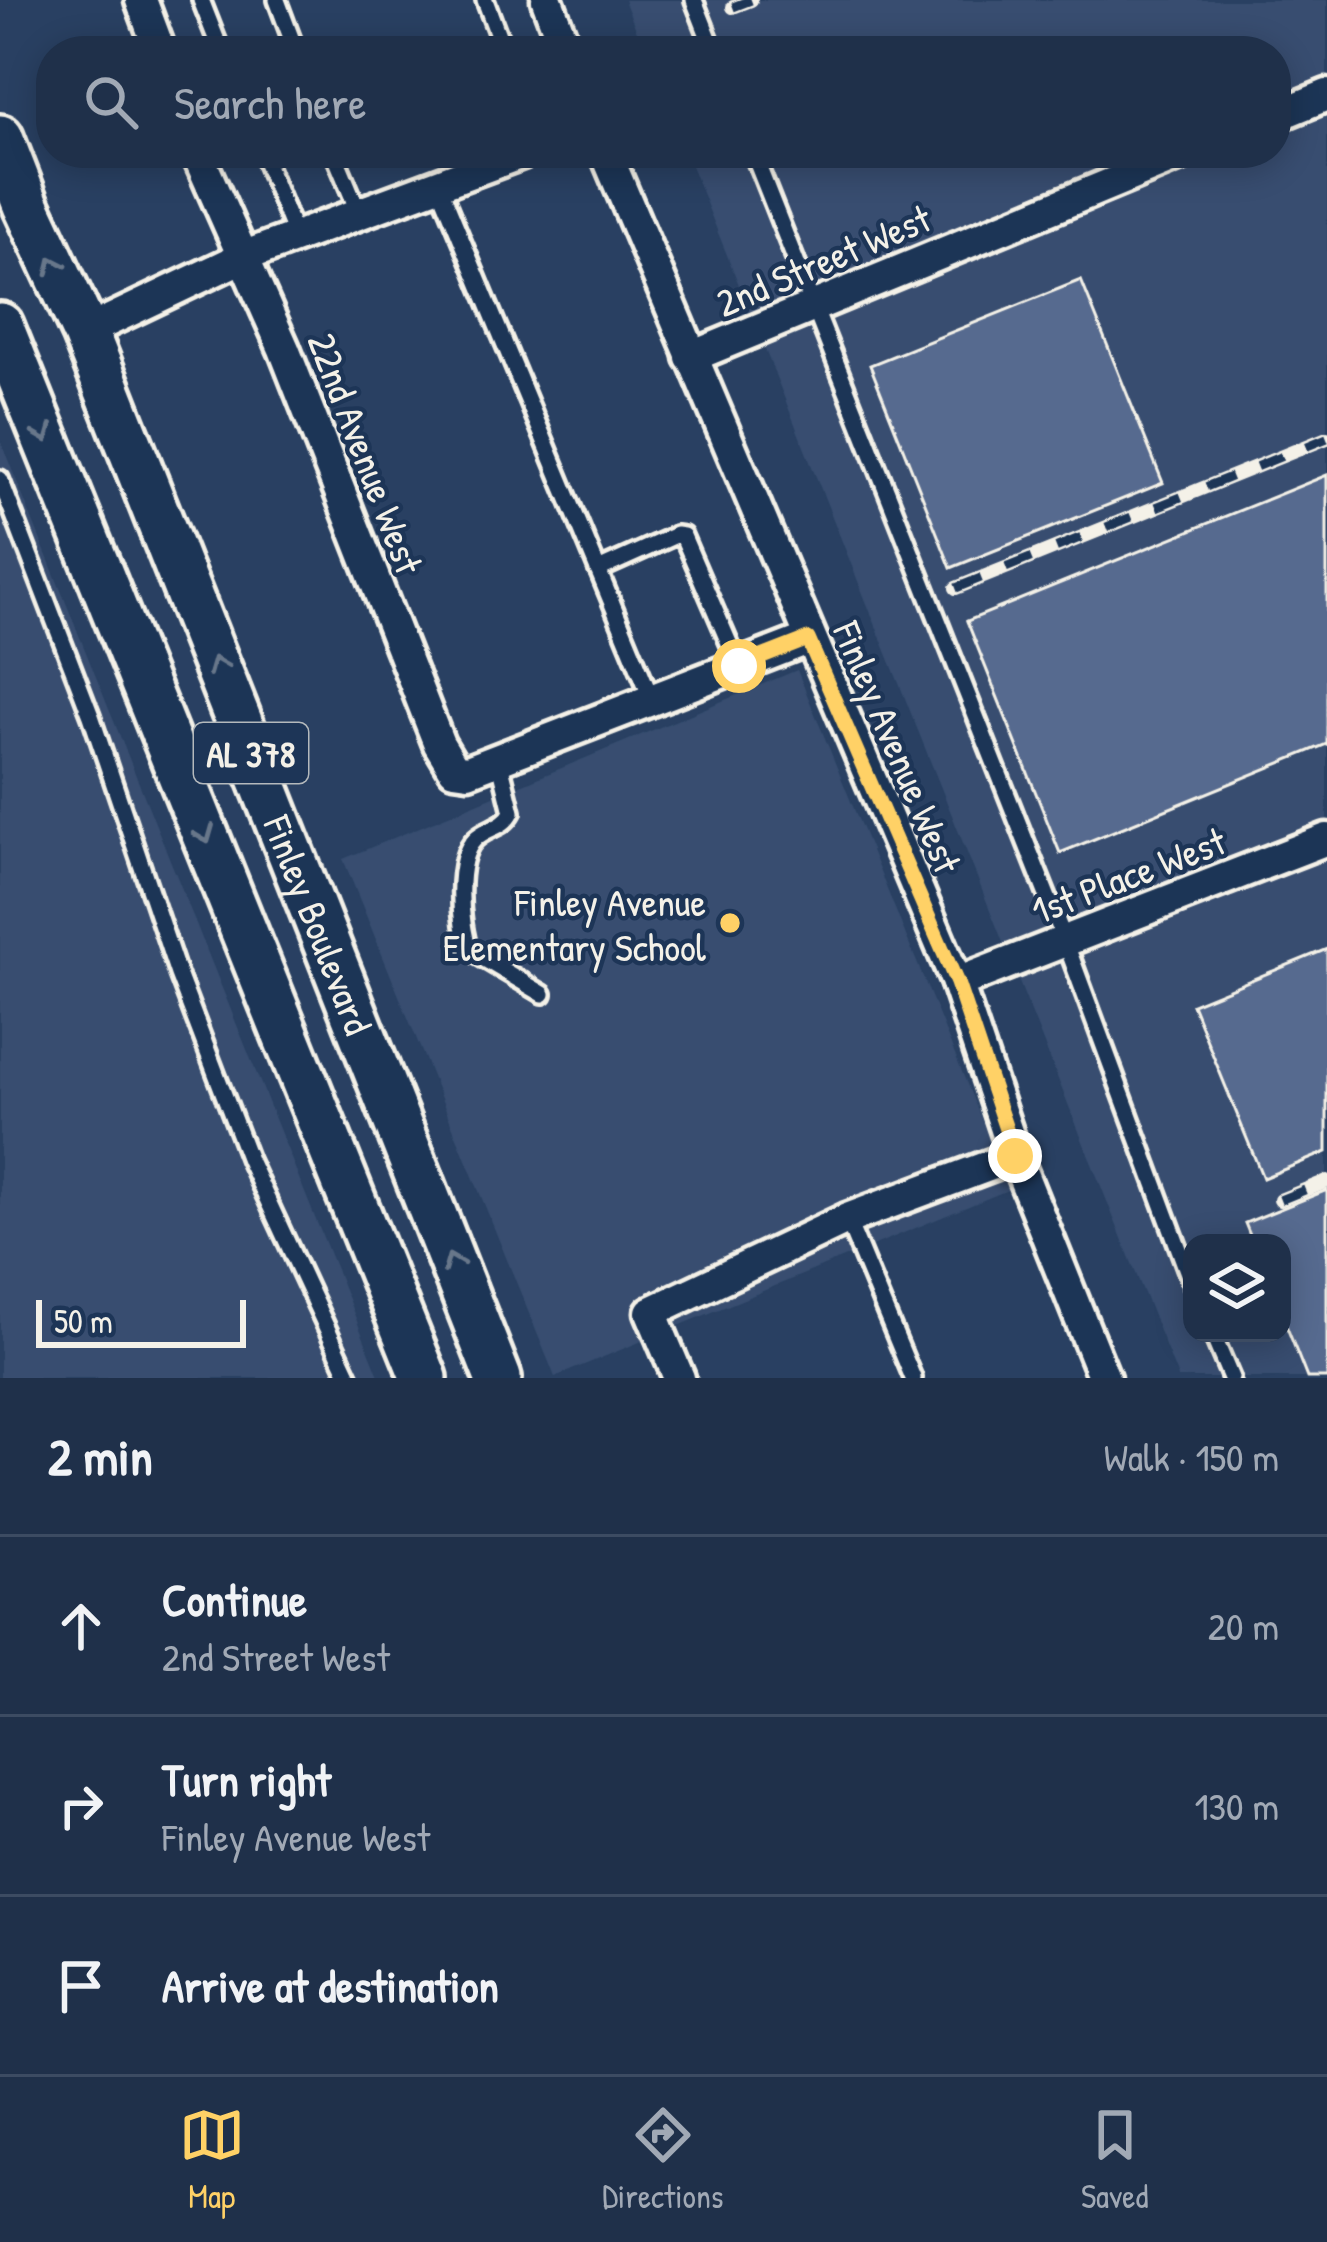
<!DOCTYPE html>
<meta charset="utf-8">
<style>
:root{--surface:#1f304a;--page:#273851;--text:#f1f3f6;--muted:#a1a9b5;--line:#3c4b62;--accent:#ffd166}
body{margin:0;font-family:"Patrick Hand",sans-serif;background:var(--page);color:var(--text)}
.controls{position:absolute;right:36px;bottom:36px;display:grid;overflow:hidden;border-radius:24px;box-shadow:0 6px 30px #0003}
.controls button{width:108px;height:108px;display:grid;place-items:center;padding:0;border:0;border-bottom:3px solid var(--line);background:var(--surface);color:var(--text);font:60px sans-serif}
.scale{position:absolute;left:36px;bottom:30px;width:210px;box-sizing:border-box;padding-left:12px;border:6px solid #f4f1e8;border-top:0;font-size:33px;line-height:42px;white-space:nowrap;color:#f4f1e8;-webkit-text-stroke:9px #1d3557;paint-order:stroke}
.stop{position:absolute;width:36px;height:36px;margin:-27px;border:9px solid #ffd166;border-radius:50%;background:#fff}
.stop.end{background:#ffd166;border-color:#fff;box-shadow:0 3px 12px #0008}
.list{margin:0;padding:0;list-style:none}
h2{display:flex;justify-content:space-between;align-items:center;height:156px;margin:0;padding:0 48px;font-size:51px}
h2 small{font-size:39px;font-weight:400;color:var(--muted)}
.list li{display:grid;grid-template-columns:78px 1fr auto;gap:36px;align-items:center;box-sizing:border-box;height:180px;padding:0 48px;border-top:3px solid var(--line)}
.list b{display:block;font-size:45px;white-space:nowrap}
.list p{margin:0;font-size:39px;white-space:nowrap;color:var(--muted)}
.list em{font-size:39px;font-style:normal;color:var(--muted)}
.icon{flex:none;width:66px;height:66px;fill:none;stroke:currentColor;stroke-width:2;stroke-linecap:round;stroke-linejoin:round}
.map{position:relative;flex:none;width:1327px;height:1378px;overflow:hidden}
.search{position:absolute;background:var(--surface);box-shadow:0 6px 30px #0003;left:36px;right:36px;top:36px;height:132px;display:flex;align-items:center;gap:30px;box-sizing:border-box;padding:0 42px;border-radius:48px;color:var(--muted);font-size:45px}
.sheet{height:696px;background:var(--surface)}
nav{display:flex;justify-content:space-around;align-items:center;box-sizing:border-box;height:168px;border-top:3px solid var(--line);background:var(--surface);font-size:33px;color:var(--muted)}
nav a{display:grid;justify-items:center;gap:6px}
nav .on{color:var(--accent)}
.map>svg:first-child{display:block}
.built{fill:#374d70;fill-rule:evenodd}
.building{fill:#576b8f;stroke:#f4f1e8;stroke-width:3}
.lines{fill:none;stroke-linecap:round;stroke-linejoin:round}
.lane-casing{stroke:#f4f1e8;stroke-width:24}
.street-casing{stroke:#f4f1e8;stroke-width:39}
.primary-casing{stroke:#f4f1e8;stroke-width:54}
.lane{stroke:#1d3557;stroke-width:15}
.street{stroke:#1d3557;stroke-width:30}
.primary{stroke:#1d3557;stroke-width:45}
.rail-casing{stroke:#f4f1e8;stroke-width:14}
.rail{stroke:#1d3557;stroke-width:9;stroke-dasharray:27;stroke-linecap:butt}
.oneway{stroke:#68778a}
.route{stroke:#ffd166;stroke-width:15}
.poi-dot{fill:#ffd166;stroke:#1d3557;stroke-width:4.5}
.labels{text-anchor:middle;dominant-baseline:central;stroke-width:9;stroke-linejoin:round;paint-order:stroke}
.shield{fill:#1d3557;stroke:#b4b9bc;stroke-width:3}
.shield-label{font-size:36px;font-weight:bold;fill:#f4f1e8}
.street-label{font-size:39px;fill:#f4f1e8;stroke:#1d3557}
.poi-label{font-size:39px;fill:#f4f1e8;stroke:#1d3557;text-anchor:end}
</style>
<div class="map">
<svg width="1327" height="1378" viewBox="0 0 1327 1378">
<rect width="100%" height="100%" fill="#294062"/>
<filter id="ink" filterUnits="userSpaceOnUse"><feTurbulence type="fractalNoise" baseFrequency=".00833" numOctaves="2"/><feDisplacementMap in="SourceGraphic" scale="24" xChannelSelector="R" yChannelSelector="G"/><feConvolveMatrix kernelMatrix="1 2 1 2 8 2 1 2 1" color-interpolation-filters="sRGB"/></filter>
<g filter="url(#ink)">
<!-- built -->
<g class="built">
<path d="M624 0H1327V1378H1178L686 153H1276V51H645ZM1192 1243H1282V1333H1192Z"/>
<path d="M0 440 380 1378H0Z"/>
<path d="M797 670 1010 1189 555 1377 343 859Z"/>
</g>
<!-- building -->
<g class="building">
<path d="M1081 280 1163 483 951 568 870 365Z"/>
<path d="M1327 475V744L1060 853 967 621Z"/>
<path d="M1327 949V1152L1263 1178 1192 1004Z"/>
<path d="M1327 1190V1378H1307L1282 1315V1243H1253L1245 1223Z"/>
</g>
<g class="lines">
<defs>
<g id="lane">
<path d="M201 0 221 51"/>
<path d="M277 0 296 51"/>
<path d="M485 0 504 51"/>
<path d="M694 0 714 51"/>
<path d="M262 153 296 237"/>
<path d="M334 153 359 213"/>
<path d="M753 153 1065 941 1192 1284"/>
<path d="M438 183 652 700"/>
<path d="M0 479 91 716 178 974 249 1160 350 1378"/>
<path d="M598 570 676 535 683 536 739 666"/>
<path d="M499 759 512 812C504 828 487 827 475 839 454 860 460 924 469 950L543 994"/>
<path d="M847 1219 913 1378"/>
<path d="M1212 1333 1231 1378"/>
</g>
<g id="street">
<path d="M141 0 160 51"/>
<path d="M547 0 566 51"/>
<path d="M1276 116 1327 95"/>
<path d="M197 153 284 349 439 744 454 769 468 771 808 639"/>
<path d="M606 153 957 983 1015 1156 1104 1378"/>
<path d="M85 332 245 256 522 153"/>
<path d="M691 357 1185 153"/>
<path d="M957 983 1327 839"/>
<path d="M679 1378 651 1312 847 1219 1015 1156"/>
</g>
<g id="primary">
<path id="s1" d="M0 138 26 205 85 332 498 1378"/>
<path d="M0 326 424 1378"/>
</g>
</defs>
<!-- lane casing -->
<use href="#lane" class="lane-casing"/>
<!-- street casing -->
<use href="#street" class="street-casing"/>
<!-- primary casing -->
<use href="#primary" class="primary-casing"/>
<!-- lane -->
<use href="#lane" class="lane"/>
<!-- street -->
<use href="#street" class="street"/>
<!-- primary -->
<use href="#primary" class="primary"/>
<defs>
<g id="rail">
<path d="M733 7 751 0"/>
<path d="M956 588 1327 438"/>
<path d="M1280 1200 1327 1181"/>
</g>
</defs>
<!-- rail casing -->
<use href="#rail" class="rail-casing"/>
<!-- rail -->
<use href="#rail" class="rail"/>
</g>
<!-- one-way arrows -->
<defs><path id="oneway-chevron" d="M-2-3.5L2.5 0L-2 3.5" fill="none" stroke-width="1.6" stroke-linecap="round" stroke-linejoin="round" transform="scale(3)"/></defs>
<g class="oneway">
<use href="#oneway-chevron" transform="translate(54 265) rotate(-115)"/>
<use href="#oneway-chevron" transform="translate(44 434) rotate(68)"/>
<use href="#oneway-chevron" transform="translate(217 665) rotate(-112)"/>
<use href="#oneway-chevron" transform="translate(205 835) rotate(68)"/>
<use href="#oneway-chevron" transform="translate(452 1262) rotate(-112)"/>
</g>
</g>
<g class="lines" filter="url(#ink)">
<!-- route -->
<path class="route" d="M739 666 808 639 957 983 1015 1156"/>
</g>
<!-- markers -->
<circle class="poi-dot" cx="730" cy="923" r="12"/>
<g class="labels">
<!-- shield labels -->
<rect class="shield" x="194" y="723" width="114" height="60" rx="9"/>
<g class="shield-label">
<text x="251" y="753">AL 378</text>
</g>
<!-- street labels -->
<g class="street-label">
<text transform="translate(823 260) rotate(-23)">2nd Street West</text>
<text transform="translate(366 453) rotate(69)">22nd Avenue West</text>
<text transform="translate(898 747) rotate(67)">Finley Avenue West</text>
<text transform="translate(1128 875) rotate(-21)">1st Place West</text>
<text stroke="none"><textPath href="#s1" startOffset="849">Finley Boulevard</textPath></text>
</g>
<!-- poi labels -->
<g class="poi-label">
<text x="706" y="901">Finley Avenue<tspan x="706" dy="45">Elementary School</tspan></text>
</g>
</g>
</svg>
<div class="controls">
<button><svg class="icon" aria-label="layers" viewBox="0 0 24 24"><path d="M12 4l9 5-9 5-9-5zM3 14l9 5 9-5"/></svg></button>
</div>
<div class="scale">50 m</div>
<div class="stop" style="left:739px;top:666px"></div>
<div class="stop end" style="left:1015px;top:1156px"></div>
<div class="search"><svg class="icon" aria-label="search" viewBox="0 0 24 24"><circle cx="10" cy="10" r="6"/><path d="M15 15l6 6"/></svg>Search here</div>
</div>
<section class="sheet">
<h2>2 min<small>Walk · 150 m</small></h2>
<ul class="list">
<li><svg class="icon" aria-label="ahead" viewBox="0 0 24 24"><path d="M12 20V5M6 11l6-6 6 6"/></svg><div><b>Continue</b><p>2nd Street West</p></div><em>20 m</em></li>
<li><svg class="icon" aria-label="right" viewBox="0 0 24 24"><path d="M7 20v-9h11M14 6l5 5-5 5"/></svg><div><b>Turn right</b><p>Finley Avenue West</p></div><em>130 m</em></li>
<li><svg class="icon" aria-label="arrive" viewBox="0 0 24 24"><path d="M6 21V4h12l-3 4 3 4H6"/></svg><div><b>Arrive at destination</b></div></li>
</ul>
</section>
<nav>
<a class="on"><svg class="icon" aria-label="map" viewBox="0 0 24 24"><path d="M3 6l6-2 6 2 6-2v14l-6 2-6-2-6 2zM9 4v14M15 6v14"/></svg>Map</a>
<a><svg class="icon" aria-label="directions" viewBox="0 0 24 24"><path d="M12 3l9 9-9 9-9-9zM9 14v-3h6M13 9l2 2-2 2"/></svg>Directions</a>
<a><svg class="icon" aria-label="saved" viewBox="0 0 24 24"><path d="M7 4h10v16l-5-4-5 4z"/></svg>Saved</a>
</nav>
